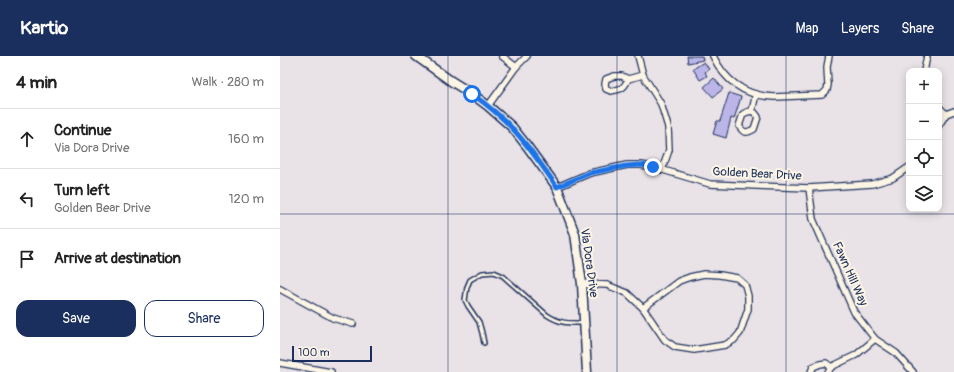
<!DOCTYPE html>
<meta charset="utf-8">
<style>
:root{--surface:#fff;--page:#f6f6f6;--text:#222;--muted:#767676;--line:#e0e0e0;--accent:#1b2f5e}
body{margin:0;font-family:Pangolin,sans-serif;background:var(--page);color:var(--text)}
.controls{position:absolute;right:12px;top:12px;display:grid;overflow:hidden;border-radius:8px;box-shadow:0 2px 10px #0003}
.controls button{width:36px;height:36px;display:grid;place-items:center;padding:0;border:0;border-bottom:1px solid var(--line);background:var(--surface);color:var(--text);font:20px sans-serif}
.scale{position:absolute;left:12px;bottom:10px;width:80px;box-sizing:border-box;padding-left:4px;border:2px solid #1b2f5e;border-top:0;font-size:11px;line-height:14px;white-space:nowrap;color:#1b2f5e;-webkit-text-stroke:3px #fcf5e5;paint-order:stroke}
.stop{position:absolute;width:12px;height:12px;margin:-9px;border:3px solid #1a73e8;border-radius:50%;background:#fff}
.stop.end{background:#1a73e8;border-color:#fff;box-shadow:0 1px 4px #0008}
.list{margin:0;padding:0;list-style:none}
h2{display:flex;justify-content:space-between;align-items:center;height:52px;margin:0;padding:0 16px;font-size:17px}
h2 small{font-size:13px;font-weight:400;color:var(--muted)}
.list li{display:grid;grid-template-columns:26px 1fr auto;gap:12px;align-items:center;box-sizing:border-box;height:60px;padding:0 16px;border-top:1px solid var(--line)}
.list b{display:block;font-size:15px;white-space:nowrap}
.list p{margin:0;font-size:13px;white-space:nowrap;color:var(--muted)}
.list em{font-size:13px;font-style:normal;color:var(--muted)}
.actions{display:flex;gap:8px;padding:12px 16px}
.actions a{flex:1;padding:9px 0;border:1px solid var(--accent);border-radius:12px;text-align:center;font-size:14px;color:var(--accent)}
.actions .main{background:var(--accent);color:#fff}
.icon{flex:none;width:22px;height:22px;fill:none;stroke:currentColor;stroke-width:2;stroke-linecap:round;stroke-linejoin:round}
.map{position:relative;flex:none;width:674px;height:316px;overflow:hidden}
header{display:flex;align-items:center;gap:24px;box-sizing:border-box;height:56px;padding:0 20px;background:var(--accent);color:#fff}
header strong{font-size:19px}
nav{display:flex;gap:22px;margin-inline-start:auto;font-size:14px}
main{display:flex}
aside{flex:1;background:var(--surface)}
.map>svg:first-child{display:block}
.building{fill:#bcb6e8;stroke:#1b2f5e}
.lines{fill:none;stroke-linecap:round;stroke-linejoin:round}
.lane-casing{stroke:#1b2f5e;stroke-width:6}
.street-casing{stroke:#1b2f5e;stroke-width:8}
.secondary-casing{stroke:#1b2f5e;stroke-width:11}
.lane{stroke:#fcf5e5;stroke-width:3}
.street{stroke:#fcf5e5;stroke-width:5.5}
.secondary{stroke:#fcf5e5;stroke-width:8}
.route{stroke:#1a73e8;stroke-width:5}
.grid{fill:none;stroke:#1b2f5e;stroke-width:1;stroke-opacity:0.55}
.labels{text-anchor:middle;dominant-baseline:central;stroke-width:4;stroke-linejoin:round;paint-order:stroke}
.street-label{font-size:12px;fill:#1b2f5e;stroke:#fcf5e5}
</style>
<header>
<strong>Kartio</strong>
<nav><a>Map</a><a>Layers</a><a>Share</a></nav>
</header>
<main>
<aside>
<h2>4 min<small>Walk · 280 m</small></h2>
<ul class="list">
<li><svg class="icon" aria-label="ahead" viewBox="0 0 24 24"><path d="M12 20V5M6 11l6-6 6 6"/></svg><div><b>Continue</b><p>Via Dora Drive</p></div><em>160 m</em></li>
<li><svg class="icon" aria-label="left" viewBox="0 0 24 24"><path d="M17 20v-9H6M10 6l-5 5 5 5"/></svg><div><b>Turn left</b><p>Golden Bear Drive</p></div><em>120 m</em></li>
<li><svg class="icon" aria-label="arrive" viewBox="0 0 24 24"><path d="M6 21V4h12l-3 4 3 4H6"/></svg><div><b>Arrive at destination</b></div></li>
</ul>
<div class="actions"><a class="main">Save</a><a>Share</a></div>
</aside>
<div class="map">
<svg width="674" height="316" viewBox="0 0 674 316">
<rect width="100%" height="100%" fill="#e9e2e6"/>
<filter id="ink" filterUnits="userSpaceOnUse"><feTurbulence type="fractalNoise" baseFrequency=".025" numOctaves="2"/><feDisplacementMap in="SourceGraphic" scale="8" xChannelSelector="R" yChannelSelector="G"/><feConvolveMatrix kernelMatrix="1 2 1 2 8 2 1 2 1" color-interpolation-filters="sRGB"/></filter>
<g filter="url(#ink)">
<!-- building -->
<g class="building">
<path d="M407 0H422L423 4 408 7Z"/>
<path d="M424 6 429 13 425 16 427 20 420 24 413 13Z"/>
<path d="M434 22 443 33 433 41 424 31Z"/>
<path d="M449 37 461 41 454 63 451 62 446 82 433 78 437 65H440Z"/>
</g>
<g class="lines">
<defs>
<path id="lane" d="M204 287 202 277 199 266 188 250 185 244 187 231 190 224 202 217 214 216 223 220 267 259C281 268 288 267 304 267"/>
<g id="street">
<path d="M222 0 236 11"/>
<path d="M358 0 363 19 381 48 388 71 389 94 382 114"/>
<path d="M433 0C445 25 465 40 494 41L542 39 547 34 548 29 547 11 549 0"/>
<path d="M644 15 647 0"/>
<path d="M334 20H342L348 23C344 33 341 33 331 35L326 33 325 28 326 23Z"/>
<path d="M348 23 363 19"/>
<path d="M208 50 236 11 247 0"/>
<path d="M659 51 666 58"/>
<path d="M472 55 475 57 478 61 474 73C467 77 464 78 459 70L463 58 467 56Z"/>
<path d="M472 55 476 38"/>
<path d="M659 69 666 58 674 55"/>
<path d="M277 131 310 117 347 109H361L373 111 430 128 529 132 592 128 613 122 629 111"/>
<path d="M529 132 533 163 574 256 595 283 616 297 633 316"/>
<path d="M424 218 440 219 457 222 465 229 468 240V253L460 277 454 284 445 289 414 294 395 291 385 284 363 252 399 225 410 221Z"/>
<path d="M302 228 327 229 347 237 363 252"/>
<path d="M0 233 53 262 73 268"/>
<path d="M0 307 51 316"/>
<path d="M551 311 576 299 595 283"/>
<path d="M531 316 533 311 540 308 546 307 551 311"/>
<path d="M548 316 551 311"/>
</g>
<path id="secondary" d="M136 0 171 25 192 38 208 50 232 71 247 90 277 131 295 178 302 228 307 316"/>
</defs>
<!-- lane casing -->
<use href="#lane" class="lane-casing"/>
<!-- street casing -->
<use href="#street" class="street-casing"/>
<!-- secondary casing -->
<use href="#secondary" class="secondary-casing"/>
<!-- lane -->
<use href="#lane" class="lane"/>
<!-- street -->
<use href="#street" class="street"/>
<!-- secondary -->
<use href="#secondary" class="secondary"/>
</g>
</g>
<g class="lines" filter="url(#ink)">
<!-- route -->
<path class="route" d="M192 38C206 48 220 59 232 72 249 90 263 111 277 131L310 117 325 114 346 110 361 109 373 111"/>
</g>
<!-- grid -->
<path class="grid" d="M168 0V316M337 0V316M506 0V316M0 158H674"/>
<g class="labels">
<!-- street labels -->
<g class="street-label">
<text transform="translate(477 118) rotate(3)">Golden Bear Drive</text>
<text transform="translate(309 207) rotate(82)">Via Dora Drive</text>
<text transform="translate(570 218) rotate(66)">Fawn Hill Way</text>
</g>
</g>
</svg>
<div class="controls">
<button>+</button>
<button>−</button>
<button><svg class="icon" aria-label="locate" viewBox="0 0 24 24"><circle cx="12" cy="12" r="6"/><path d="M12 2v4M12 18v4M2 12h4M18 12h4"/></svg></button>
<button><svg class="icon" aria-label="layers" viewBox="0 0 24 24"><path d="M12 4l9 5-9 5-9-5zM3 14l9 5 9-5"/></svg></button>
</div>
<div class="scale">100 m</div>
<div class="stop" style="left:192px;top:38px"></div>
<div class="stop end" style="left:373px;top:111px"></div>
</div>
</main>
